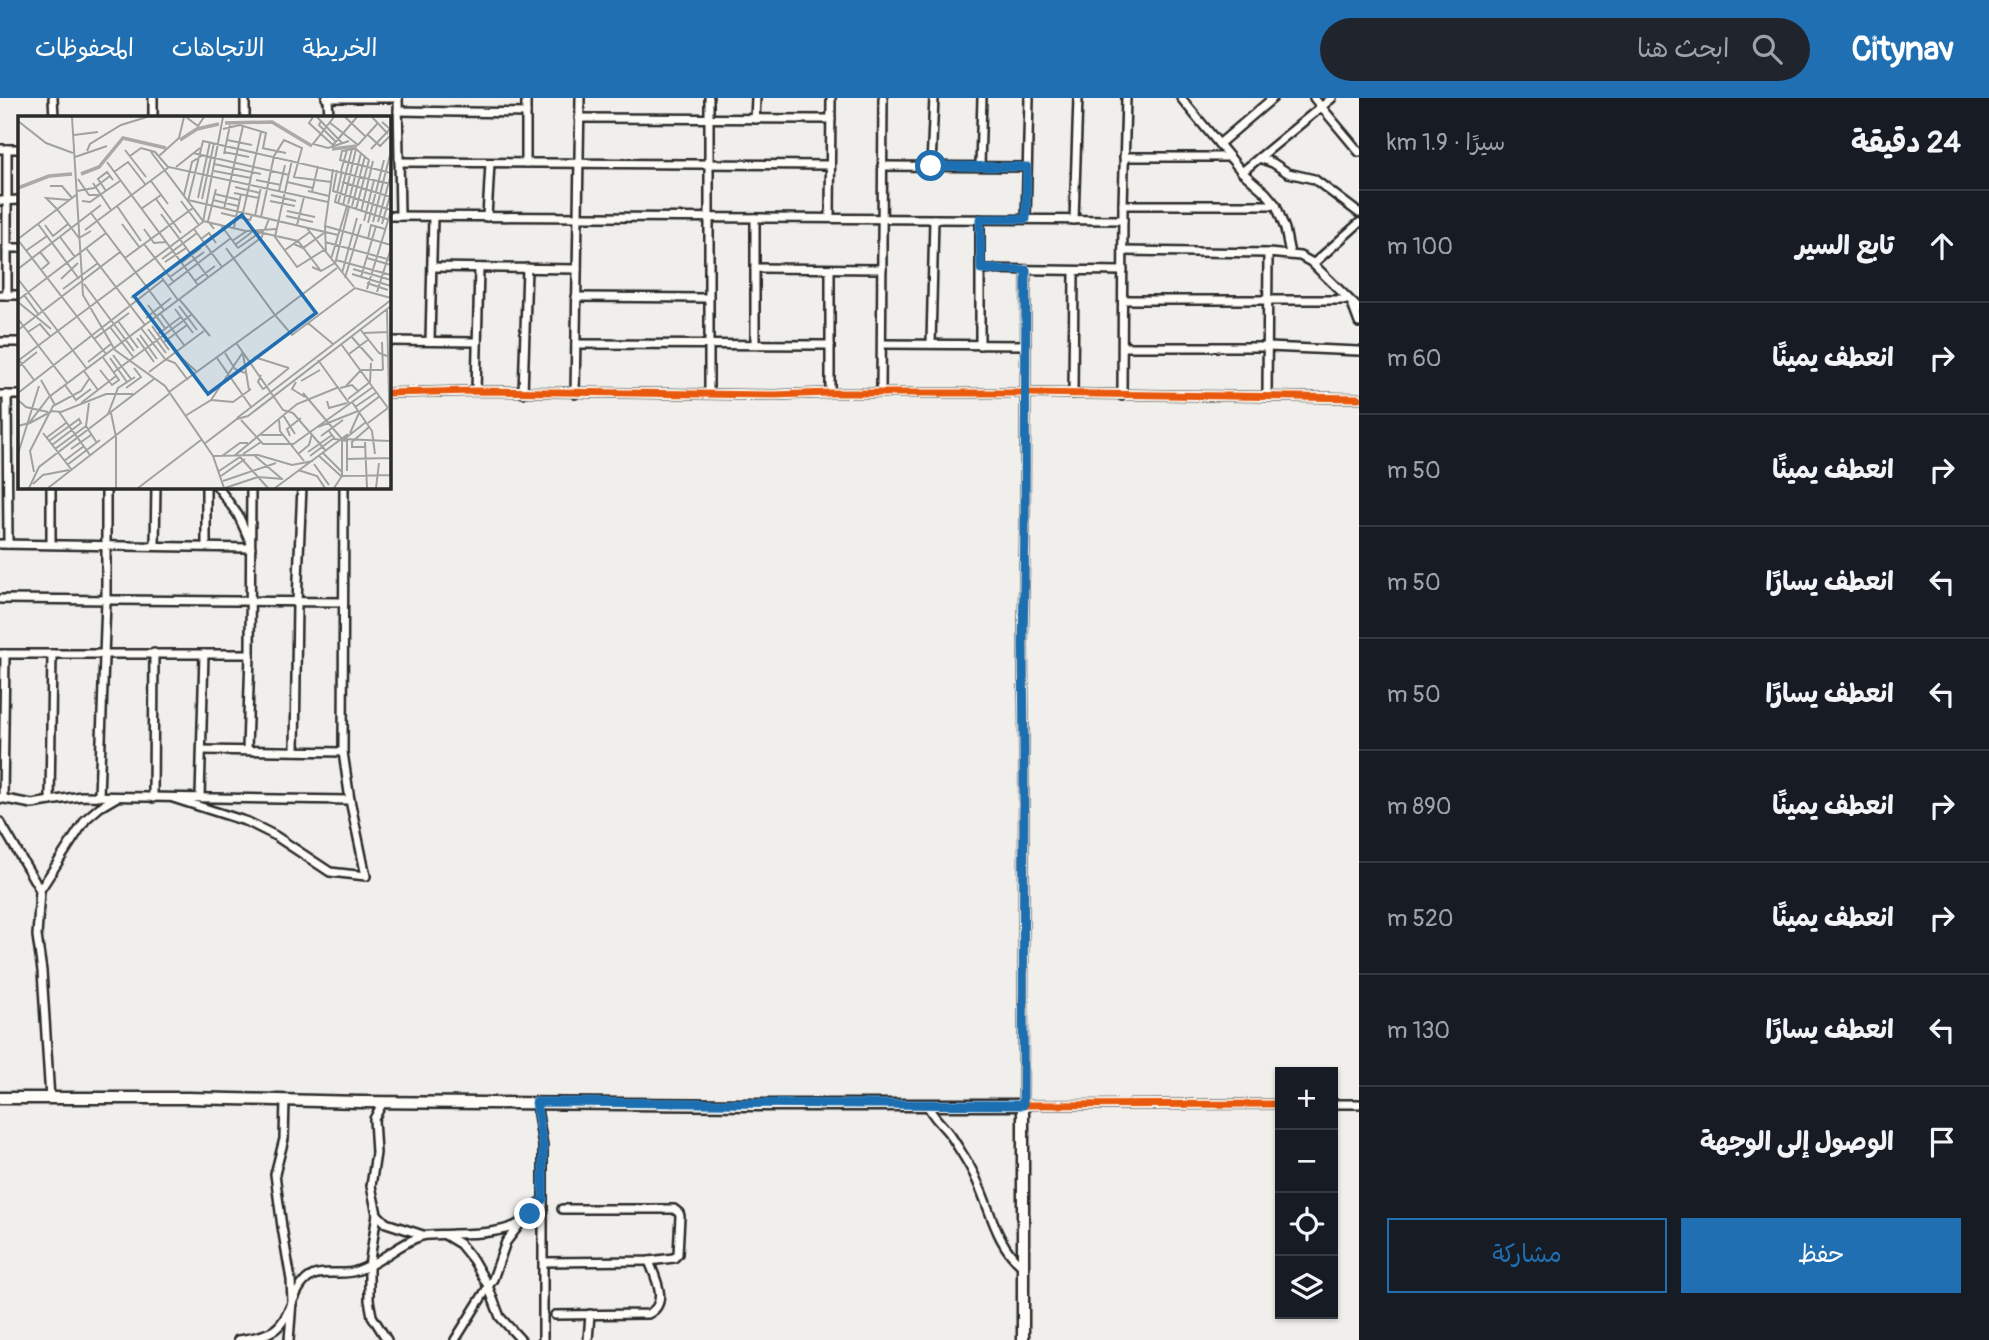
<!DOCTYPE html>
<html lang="ar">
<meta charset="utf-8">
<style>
:root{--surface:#171b24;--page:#20242c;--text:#f1f3f6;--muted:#9ea1a6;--line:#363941;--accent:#1f6fb2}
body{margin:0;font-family:Pangolin,"Playpen Sans Arabic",sans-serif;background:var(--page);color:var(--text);direction:rtl}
.controls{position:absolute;right:21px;bottom:21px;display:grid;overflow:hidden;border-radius:0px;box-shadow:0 2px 5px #0004}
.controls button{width:63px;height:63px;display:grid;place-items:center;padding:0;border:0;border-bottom:2px solid var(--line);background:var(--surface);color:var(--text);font:35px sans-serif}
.stop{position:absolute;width:21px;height:21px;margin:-16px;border:5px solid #1f6fb2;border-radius:50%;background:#fff}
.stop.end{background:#1f6fb2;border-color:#fff;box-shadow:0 2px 7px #0008}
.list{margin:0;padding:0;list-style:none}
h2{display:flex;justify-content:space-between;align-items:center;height:91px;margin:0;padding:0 28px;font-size:30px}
h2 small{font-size:23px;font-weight:400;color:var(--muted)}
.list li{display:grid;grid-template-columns:46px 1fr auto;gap:21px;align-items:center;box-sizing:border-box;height:112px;padding:0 28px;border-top:2px solid var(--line)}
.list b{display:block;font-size:26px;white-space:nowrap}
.list em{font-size:23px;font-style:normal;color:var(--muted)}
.actions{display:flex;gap:14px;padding:21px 28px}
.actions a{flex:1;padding:16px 0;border:2px solid var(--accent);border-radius:0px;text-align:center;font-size:24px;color:var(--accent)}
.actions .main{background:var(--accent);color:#fff}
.icon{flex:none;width:38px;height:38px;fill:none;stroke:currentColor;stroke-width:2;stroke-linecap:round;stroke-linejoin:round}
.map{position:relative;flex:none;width:1359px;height:1242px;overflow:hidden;direction:ltr}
header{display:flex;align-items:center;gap:42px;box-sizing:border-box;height:98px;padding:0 35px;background:var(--accent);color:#fff}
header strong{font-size:33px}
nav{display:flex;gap:38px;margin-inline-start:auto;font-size:24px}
.search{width:490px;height:63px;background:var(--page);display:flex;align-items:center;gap:18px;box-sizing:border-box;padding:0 24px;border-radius:38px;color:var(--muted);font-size:26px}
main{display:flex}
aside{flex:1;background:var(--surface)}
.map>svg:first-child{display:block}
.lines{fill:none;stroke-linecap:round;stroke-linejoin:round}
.minor-casing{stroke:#2b2b2b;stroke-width:12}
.secondary-casing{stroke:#2b2b2b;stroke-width:15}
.minor{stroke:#fdfcf7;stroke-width:7}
.secondary{stroke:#fdfcf7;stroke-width:10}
.cycleway-casing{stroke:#fdfcf7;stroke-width:11}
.cycleway{stroke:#e8590c;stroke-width:7}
.route{stroke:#1f6fb2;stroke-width:9}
.inset-river{fill:none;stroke:#aaa9a7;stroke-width:3.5}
.inset-road{fill:none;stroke:#a1a19e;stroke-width:2}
.view{fill:#1f6fb2;fill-opacity:0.15;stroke:#1f6fb2;stroke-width:3.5}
.inset-edge{fill:none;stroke:#2b2b2b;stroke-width:3.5}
</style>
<header>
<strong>Citynav</strong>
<div class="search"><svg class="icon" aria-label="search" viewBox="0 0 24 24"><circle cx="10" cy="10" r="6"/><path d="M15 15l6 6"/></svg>ابحث هنا</div>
<nav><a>الخريطة</a><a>الاتجاهات</a><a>المحفوظات</a></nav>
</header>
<main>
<aside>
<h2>24 دقيقة<small>سيرًا · 1.9 km</small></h2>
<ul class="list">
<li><svg class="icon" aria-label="ahead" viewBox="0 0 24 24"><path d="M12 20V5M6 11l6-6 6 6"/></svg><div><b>تابع السير</b></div><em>100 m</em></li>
<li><svg class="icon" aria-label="right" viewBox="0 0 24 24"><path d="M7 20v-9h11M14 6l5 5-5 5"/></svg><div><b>انعطف يمينًا</b></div><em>60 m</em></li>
<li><svg class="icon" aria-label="right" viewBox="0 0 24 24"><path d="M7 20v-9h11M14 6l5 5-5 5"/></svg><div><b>انعطف يمينًا</b></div><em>50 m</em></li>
<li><svg class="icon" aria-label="left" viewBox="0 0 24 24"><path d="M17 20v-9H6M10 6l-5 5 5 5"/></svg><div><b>انعطف يسارًا</b></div><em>50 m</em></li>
<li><svg class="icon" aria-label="left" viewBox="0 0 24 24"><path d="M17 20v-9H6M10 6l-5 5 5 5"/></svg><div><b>انعطف يسارًا</b></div><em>50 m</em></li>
<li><svg class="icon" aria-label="right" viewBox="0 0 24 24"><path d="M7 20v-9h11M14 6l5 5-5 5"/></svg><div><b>انعطف يمينًا</b></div><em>890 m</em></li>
<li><svg class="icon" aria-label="right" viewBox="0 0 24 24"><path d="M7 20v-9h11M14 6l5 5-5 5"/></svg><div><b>انعطف يمينًا</b></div><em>520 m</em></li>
<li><svg class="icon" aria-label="left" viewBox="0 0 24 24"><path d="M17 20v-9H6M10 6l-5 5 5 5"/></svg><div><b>انعطف يسارًا</b></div><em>130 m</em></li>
<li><svg class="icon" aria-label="arrive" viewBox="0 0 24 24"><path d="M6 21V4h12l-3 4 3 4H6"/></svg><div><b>الوصول إلى الوجهة</b></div></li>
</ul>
<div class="actions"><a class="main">حفظ</a><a>مشاركة</a></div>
</aside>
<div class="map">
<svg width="1359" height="1242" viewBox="0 0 1359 1242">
<rect width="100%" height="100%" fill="#f0efeb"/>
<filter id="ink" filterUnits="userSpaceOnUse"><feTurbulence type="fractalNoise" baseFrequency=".0143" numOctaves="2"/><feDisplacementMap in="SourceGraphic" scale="14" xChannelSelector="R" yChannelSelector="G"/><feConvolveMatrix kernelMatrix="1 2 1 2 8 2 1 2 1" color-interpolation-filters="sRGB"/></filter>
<g filter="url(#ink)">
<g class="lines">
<defs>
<g id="minor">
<path d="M53 0 54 19"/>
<path d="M326 0H398"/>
<path d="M328 0 329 19"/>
<path d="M398 0 400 118"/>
<path d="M526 0V65"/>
<path d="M709 0V295"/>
<path d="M1181 0 1242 74 1266 95 1276 107 1285 131 1290 156"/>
<path d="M1314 0 1359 54"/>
<path d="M398 13 526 15"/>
<path d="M153 19V0"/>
<path d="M245 19V0"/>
<path d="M579 20 831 21"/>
<path d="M755 21 756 0"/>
<path d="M1219 46 1273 0"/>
<path d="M0 51H19"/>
<path d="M7 51V197"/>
<path d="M1124 59H1229"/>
<path d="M1259 60 1273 65 1288 75 1314 81 1359 115"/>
<path d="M399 64 830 67"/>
<path d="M882 68 1027 69"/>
<path d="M931 68 934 0"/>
<path d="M980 68 982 0"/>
<path d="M1242 74 1332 0"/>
<path d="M0 103 19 102"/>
<path d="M1123 107H1276"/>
<path d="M388 118 1123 122"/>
<path d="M487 119 490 65"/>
<path d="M830 120 831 0"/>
<path d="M1026 121 1029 0"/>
<path d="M1074 122 1078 0"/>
<path d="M7 150H19"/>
<path d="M1123 153 1268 155 1300 158 1311 164 1359 211"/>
<path d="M1313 166 1359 125"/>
<path d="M432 169 577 171"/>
<path d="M755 170 882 171"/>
<path d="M981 171 1123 173"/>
<path d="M1026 172 1025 427 1023 545 1024 656 1023 1007 1280 1006"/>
<path d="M0 197H19"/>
<path d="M576 199 707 200"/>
<path d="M1123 202H1347"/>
<path d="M1352 206 1359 225"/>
<path d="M388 243 477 244"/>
<path d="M430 243 433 119"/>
<path d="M0 244H19"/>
<path d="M576 246 830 247"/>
<path d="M755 246V120"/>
<path d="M882 246 1026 247"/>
<path d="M931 246 934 121"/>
<path d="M980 247V121"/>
<path d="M1123 249H1268L1359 253"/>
<path d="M476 293 479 170"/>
<path d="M388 295 476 293 774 297 830 295H1026L1359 300"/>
<path d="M523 295 527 170"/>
<path d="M830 295V171"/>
<path d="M881 295 883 0"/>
<path d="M575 296 580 0"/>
<path d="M1073 296 1074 173"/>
<path d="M0 297H19"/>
<path d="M7 297 8 446"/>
<path d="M1122 298 1123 107 1126 0"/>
<path d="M1267 298 1268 155"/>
<path d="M206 388V449"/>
<path d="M217 388 238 417 249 441"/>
<path d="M0 446 251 450"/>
<path d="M51 446V388"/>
<path d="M155 447 156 388"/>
<path d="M0 501 342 504"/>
<path d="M0 556H250"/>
<path d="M202 652 343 654"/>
<path d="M247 652 250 556 251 388"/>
<path d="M295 653 297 504 302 388"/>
<path d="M99 698 106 503V388"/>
<path d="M200 699 204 556"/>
<path d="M0 700 32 706 81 698 350 702"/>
<path d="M153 700 154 555"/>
<path d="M173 700 248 724 274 737 330 774 366 778 350 702 343 654 344 388"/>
<path d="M3 701 5 556"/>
<path d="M50 703 52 556"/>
<path d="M0 724 40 792"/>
<path d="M50 1001 42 873 37 838 40 792 86 721 100 709 117 699"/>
<path d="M285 1002 284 1041 275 1076 282 1129 291 1182 292 1204 289 1242"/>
<path d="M383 1004 374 1021 376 1055 371 1088 377 1116 369 1168V1202L372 1218 387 1242"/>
<path d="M536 1004 543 1048V1242"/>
<path d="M927 1006C932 1020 945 1028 953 1041 961 1054 971 1068 977 1083 991 1113 996 1146 1022 1168"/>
<path d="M1333 1006H1359"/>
<path d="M377 1116 386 1125 423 1137"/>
<path d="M445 1137 460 1146 473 1162 488 1188 500 1219 521 1242"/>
<path d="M544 1164 649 1163 674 1160 678 1156 680 1118 679 1115 674 1111H562"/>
<path d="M555 1217 648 1216C670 1206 655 1179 649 1163"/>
<path d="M238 1242C250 1240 263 1239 274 1232 293 1219 292 1186 314 1177 327 1172 343 1178 356 1173 380 1166 398 1145 422 1138 432 1136 443 1137 454 1136 471 1136 507 1135 521 1124 530 1118 536 1109 543 1101"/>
<path d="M455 1242 493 1181 506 1144 519 1127"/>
<path d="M588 1242 590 1216"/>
</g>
<path id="secondary" d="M0 1000H188L360 1004 756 1007H1023V1242"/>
</defs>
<!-- minor casing -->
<use href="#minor" class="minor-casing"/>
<!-- secondary casing -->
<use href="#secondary" class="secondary-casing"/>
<!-- minor -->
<use href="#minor" class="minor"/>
<!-- secondary -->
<use href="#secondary" class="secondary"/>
<defs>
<g id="cycleway">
<path d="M1026 172 1025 427 1023 545 1024 656 1023 1007 1280 1006"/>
<path d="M388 295 476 293 774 297 830 295H1026L1359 300"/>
</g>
</defs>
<!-- cycleway casing -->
<use href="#cycleway" class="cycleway-casing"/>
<!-- cycleway -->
<use href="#cycleway" class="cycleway"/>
</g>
</g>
<g class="lines" filter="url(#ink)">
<!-- route -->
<path class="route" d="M530 1116 543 1101V1048L536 1004 1023 1007 1024 656 1023 545 1025 427 1026 172 981 171 980 121H1026L1027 69 931 68"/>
</g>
<!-- overview -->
<g transform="translate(18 18)">
<rect width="373" height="373" fill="#f0efeb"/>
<path class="inset-river" d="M207 7 254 6 294 30M162 24 179 13 201 8M314 33 339 30M63 58 81 51 105 22 148 32M0 72 31 60 54 58"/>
<path class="inset-road" d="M54 1 65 179 97 234 147 270 195 340 206 372M168 1 180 10 186 1M295 1 291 7 315 29M299 1 324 27M316 1 295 28 310 32 331 25M327 1 348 21M354 1 370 18M0 5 28 27 55 37M303 5 301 9 317 25M311 6 340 29 360 7M205 13 222 9 248 17 245 32M56 19 80 16M350 19 362 30 373 19M209 24 234 29M315 29 339 1M244 32 268 37M334 33 324 35 322 44 373 57M353 33 372 13 364 6M107 34 128 61M69 35 72 28 103 9 129 1M133 36 185 105 228 115M206 36 231 41M175 37 271 59M206 38 212 9M112 40 123 32 137 36 150 51M141 40 161 22 166 1M57 41 89 30M274 44 257 121 279 151 306 134M89 46 180 169M196 48 243 58M158 51 182 32M319 54 315 75 373 94M196 55 233 62M323 55 329 34M324 55 317 86 372 104M96 56 110 46 127 68M275 61 313 66M60 63 71 79H81M238 64 263 69M133 65 150 88M269 66 295 72M324 66 373 81M75 67 93 94M32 70H44L54 82M217 71 242 77M59 75 76 72 92 60M88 75 80 63 89 56 95 64M261 75 267 49M290 75 311 80M294 76 300 50M216 77 241 82M197 78 222 84M166 79 174 46 185 39M253 79 278 85M180 82 192 26M138 83 163 117M184 83 196 27M170 84 320 119M195 84 220 90M64 85 72 86 102 65M163 85 181 109M170 85 185 25 373 68M252 85 277 90M320 88 334 33H338L351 44 338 93M330 88 343 37M325 89 338 33M99 90 123 125M334 90 347 40M39 93 61 122 73 115M39 93 28 82 51 84M123 93 143 79M206 93 225 10M269 95 297 101M343 96 355 45M73 97 146 194M203 97 232 104 234 99M225 97 243 16M143 98 190 161M237 100 243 71M268 100 295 106M243 101 256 40 266 24 284 32 276 61M346 105 356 64M355 106 372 39M360 106 373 58M350 107 366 44M20 108 61 163M104 108 122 132M202 108 220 132M364 108 373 76M27 109 35 120 50 108M279 109 286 81M307 110 373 129M216 111 223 78M288 111 336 171M126 113 136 127 148 126M176 113 204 151M196 113 190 105 198 73M67 114 151 51 310 86M236 115 280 125 303 155M42 121 57 141M0 123 58 79M183 123 191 117 198 127M350 123 353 109 367 113M0 124 88 238M214 125 229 115 258 113M307 126 373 144M126 128 155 165M276 128 285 132 306 117M217 129 234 116M68 132 127 209M208 132 257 199 319 152M220 132 247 113 251 103M9 134 29 120M267 134 292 116M22 136 31 147 24 153M308 137 307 110 315 53M107 142 175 92M349 142 373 149M144 143 179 117M313 143 329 90M318 144 373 159M147 146 168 132M163 147 183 132M317 148 331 91M294 151 303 155 317 147M0 153 83 89M335 153 373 164M324 157 339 102M334 158 373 170M152 161 186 136M343 161 358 110M144 162 160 184M327 162 343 108M0 163 69 253M43 163 60 147M177 165 197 150M349 167 370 174M66 168 116 235M150 170 213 122M45 173 80 147M349 173 373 95M359 176 373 132M6 179 21 199M113 182 148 156M161 183 192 220M0 184 88 117M0 186 33 213M130 189 147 212M161 190 179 214M157 193 175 217M369 194 373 371M142 197 166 229M128 202 153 182M0 203 49 267M100 205 120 232M290 207 315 228M134 210 151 234M92 211 116 242M123 212 147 243M130 213 148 237M342 213 361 237 369 240M0 214 102 136M10 216 22 208 32 220M346 217 369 216M140 218 163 201M122 219 139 243M333 220 355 245M119 222 136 246M76 223 111 197M146 226 169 209M364 226 365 254M219 228 265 294 275 297M323 228 370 292M158 237 179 256M207 237 217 253 227 257M225 238 231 274M331 238 351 223M95 239 113 263M236 241 271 252M92 242 109 266M199 242 233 291M147 243 157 247 170 264M1 244 185 106 205 1M1 244 16 264M300 244 331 287M70 246 93 228M0 251 19 236M82 254 94 269 101 264 84 240M343 254H365M66 255 80 274M96 256 173 199M131 256 186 215M243 259 240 266 245 273 250 270M23 264 37 289M283 265 302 254M278 266 274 273 287 281M47 269 58 284 73 273M250 269 271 252M328 270 343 254M108 272 123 261 116 252M322 272 334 269 341 276M151 276 257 199 274 219 337 172 373 182M0 277 145 164M285 277 324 323 372 325M330 283 352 266 353 247M0 284 8 291 30 296M193 284 215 286 233 273M309 285 311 292 329 287M334 286 354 315 357 338M63 287 98 260M71 287 68 310 79 327M337 291 359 276M41 296 72 339M341 296 362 280M93 297 98 321V372M275 297 308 335M90 298 100 272 117 261M265 299 277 318M167 300 193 284 225 236M219 302 373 184M223 304 245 328H275M261 304 262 315 286 345M350 307 370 292M10 308 34 295 43 296 88 278H115M0 310 11 307 31 281 244 121 245 115M300 311 340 295M311 315 317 323 329 325V355M25 317 53 353M332 317 341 297M243 319H265M272 320 269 313 283 302M303 320 325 304M28 322 48 307M31 325 61 303 63 307 34 329M347 326 349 372M186 328 219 303 230 300 373 190M274 329 355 271M347 331H334V326L351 311M37 333 68 310M53 333 73 319M290 336 314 319M305 337 324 356M0 338 21 270M225 338 243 326M280 338 291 329 294 318M196 340 240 339 274 349 295 345M204 340 222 327H230M216 340 279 288 321 271M237 340 264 363M292 340 316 322M301 340 324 361M222 341 250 372M328 343 372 342M46 345 66 330M296 348 311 369M49 349 82 324M280 354 299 360 307 372M201 355 222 341M16 356 12 335 35 290 63 275 71 263M203 360 227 343M324 360V325L348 306M205 365 258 347M15 368 25 359 51 354M11 372 21 351 136 263M30 372 151 278M120 372 183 324M207 372 240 361 265 363M257 372 330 318M316 372 324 360 372 359M358 372 361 347"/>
<path class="view" d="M224 99 298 197 190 278 116 180Z"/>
<rect width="373" height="373" class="inset-edge"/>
</g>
</svg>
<div class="controls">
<button>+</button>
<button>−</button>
<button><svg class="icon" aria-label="locate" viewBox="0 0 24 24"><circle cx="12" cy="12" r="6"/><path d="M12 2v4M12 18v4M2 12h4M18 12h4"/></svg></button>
<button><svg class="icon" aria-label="layers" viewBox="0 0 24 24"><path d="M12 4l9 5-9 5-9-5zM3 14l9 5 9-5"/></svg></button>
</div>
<div class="stop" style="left:931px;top:68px"></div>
<div class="stop end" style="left:530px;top:1116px"></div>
</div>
</main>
